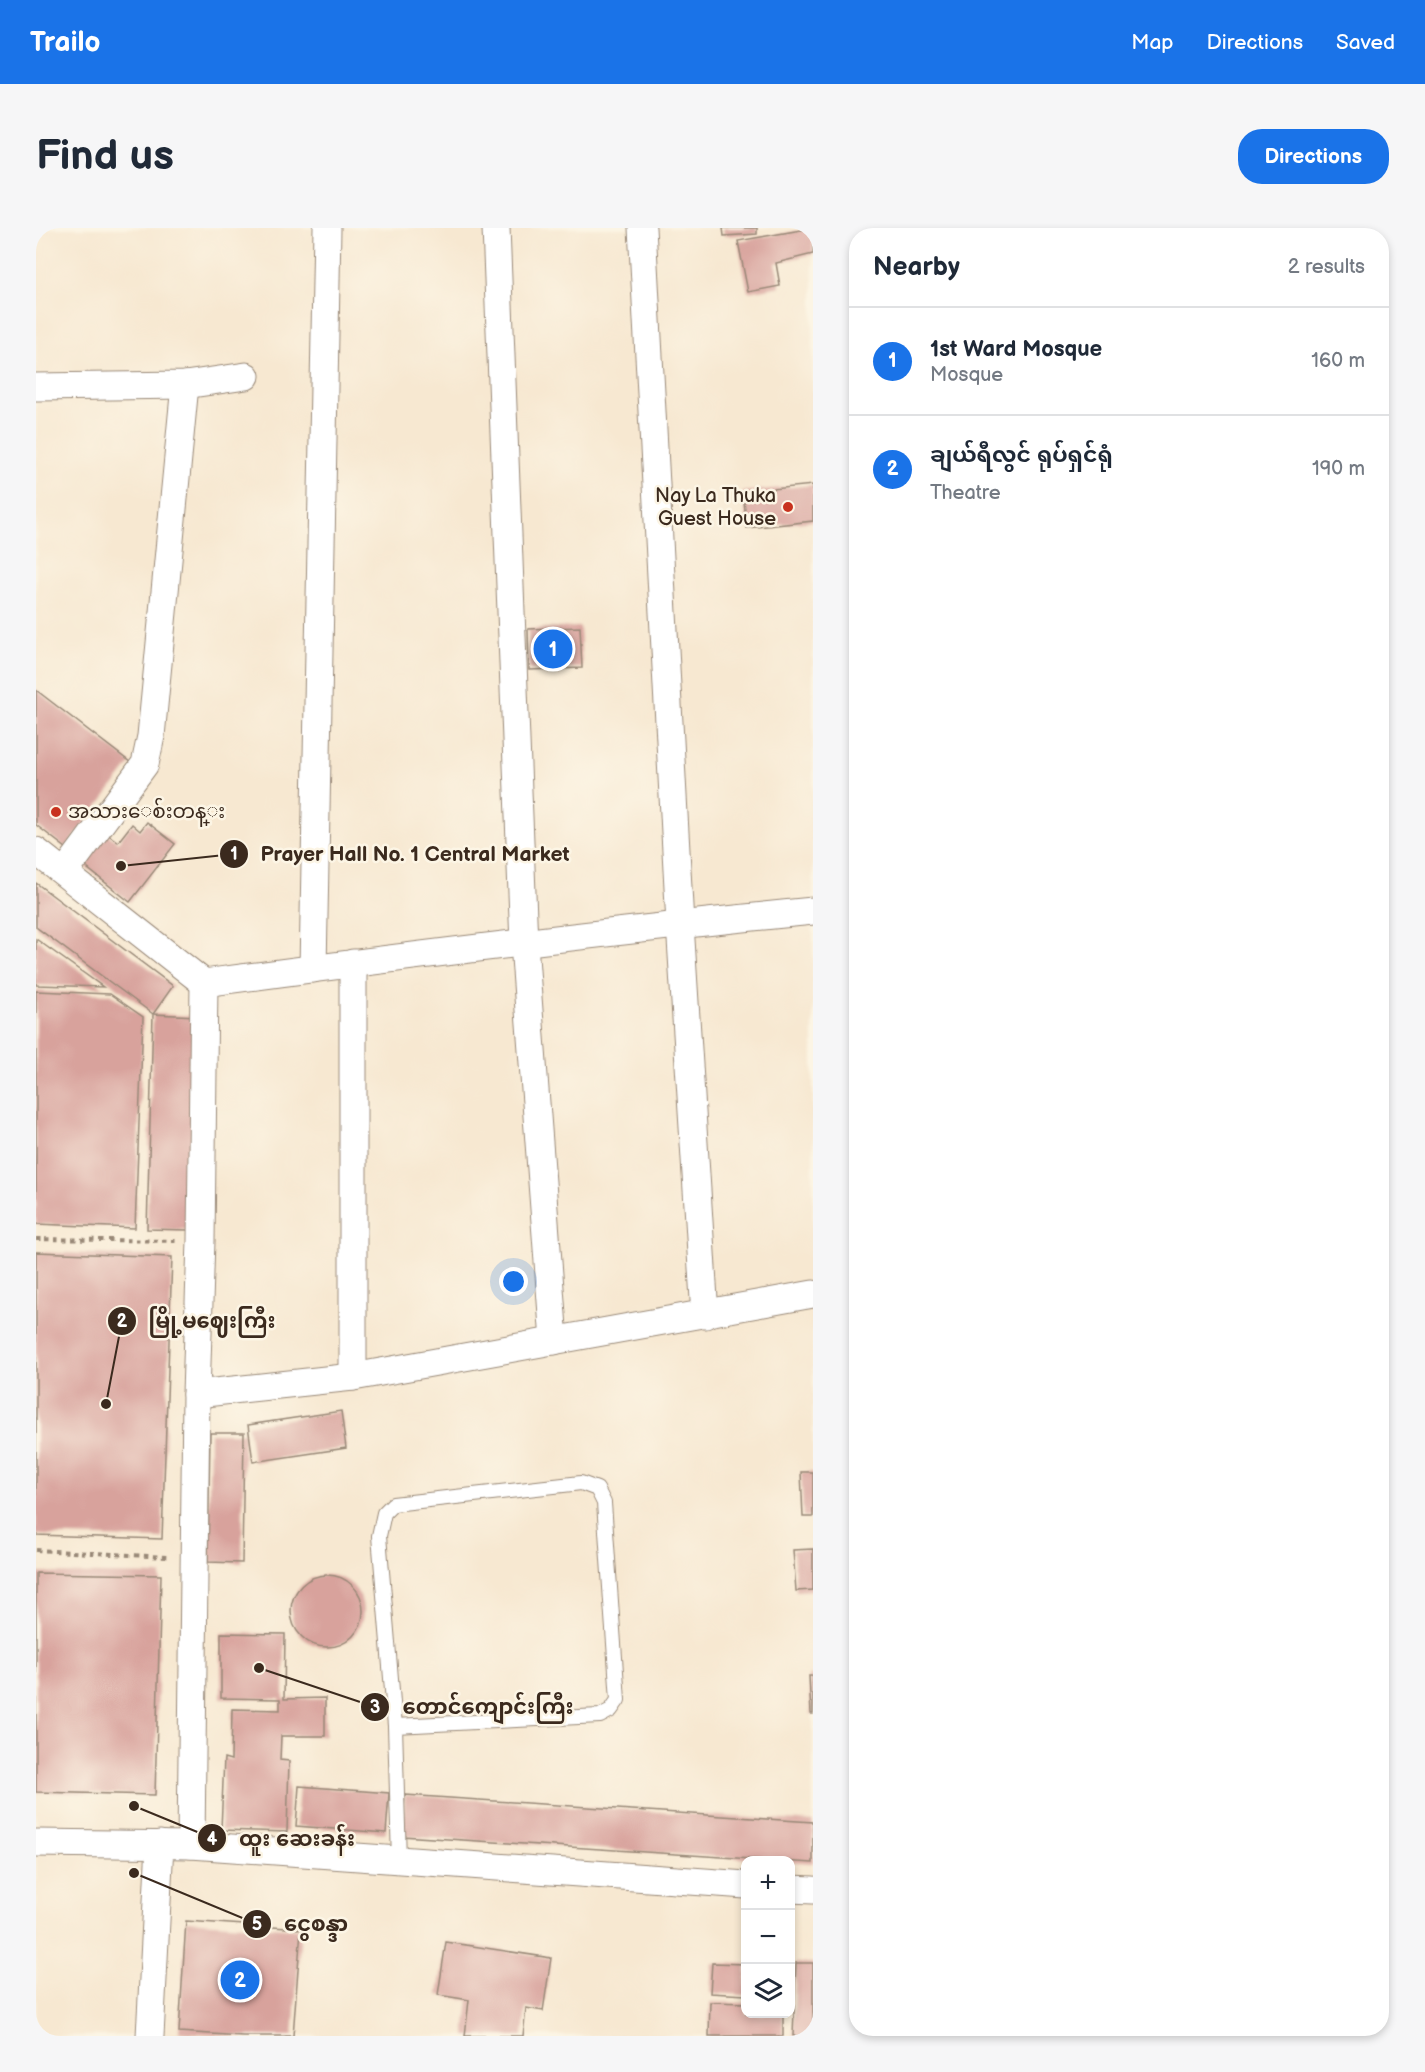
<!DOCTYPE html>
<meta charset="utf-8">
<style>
:root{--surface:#fff;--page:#f6f6f7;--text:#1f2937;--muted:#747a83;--line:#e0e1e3;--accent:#1a73e8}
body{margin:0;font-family:"Balsamiq Sans","Noto Sans Myanmar",sans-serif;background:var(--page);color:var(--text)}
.controls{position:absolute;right:18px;bottom:18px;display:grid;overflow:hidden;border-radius:12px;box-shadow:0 3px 9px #0003}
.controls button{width:54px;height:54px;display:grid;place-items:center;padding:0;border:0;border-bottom:2px solid var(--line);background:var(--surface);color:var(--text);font:30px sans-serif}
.you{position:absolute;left:478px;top:1054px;width:21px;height:21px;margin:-15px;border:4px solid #fff;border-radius:50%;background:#1a73e8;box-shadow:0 0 0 9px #1a73e833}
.badge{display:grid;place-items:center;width:39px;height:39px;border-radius:50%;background:var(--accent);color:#fff;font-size:20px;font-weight:700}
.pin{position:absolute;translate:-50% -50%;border:3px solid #fff;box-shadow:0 2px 6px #0006}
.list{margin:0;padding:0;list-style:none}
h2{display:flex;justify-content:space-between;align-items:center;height:78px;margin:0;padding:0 24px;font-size:26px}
h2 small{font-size:20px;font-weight:400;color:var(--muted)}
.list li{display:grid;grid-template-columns:39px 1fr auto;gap:18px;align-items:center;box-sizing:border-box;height:108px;padding:0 24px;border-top:2px solid var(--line)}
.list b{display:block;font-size:22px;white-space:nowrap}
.list p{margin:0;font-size:20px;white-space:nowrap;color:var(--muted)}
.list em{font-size:20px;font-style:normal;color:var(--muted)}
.icon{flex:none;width:33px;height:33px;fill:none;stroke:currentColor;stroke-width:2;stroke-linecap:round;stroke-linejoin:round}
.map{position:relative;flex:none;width:777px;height:1808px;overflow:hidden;border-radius:24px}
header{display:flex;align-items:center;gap:36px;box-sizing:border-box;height:84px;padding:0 30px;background:var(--accent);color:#fff}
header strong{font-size:28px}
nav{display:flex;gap:33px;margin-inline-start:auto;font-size:21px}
.intro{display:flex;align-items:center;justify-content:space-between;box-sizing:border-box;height:144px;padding:0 36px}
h1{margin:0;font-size:42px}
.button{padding:15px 27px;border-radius:24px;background:var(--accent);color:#fff;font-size:21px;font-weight:700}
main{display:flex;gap:36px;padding:0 36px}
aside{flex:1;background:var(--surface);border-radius:24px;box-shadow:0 3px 9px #0003}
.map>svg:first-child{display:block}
.building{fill:#d8a29c}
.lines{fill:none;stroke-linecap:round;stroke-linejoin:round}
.service-casing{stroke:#998978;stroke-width:16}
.minor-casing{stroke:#998978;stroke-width:29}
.path{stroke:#998978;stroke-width:4;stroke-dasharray:4.5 4.5;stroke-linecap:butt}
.service{stroke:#fff;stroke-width:14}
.minor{stroke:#fff;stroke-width:27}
.poi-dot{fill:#c8321e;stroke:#fcf5e5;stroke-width:2}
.labels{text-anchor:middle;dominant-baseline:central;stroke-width:5;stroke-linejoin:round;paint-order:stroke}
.poi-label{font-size:20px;fill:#3b2a1e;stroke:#fcf5e5;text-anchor:end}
.leader{fill:none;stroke:#3b2a1e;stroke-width:2}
.callout-dot{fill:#3b2a1e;stroke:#fcf5e5;stroke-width:2}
.mark-label{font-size:18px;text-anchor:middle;font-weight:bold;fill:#fff}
.callout-label{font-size:21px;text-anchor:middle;font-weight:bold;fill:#3b2a1e;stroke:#fcf5e5;stroke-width:5;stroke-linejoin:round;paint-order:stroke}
</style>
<header>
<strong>Trailo</strong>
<nav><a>Map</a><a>Directions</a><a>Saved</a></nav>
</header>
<div class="intro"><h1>Find us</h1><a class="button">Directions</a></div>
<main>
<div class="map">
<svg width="777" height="1808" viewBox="0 0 777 1808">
<rect width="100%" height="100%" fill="#fcf5e5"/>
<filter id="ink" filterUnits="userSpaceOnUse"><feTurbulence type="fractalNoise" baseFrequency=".0167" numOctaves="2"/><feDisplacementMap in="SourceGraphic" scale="12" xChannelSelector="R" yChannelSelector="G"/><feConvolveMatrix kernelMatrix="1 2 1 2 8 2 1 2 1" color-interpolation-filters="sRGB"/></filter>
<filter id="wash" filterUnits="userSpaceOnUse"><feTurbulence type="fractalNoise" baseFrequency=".008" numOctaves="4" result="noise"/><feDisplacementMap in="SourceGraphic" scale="24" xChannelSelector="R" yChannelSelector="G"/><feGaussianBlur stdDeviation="1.35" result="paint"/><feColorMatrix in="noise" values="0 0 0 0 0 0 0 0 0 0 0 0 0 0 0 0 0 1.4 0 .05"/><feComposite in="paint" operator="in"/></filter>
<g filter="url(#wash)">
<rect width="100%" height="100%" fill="#f7e8d1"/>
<g id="blocks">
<!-- building -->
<g class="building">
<path d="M687 0H721V6L688 8Z"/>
<path d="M777 0V26L740 35 744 58 712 64 702 13Z"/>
<path d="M777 257V293L711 300 707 264Z"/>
<path d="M544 399 546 440 493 442 492 401Z"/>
<path d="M0 462 95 535 30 620 0 597Z"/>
<path d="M111 594 139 616 94 674 46 636 70 605 82 614 96 596 104 603Z"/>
<path d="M0 655 137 758 117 786 161 788 152 1002 111 1001 117 786 0 699Z"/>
<path d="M0 711 67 759 0 757Z"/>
<path d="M0 763 74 766 107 789 99 1000 0 996Z"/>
<path d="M0 1024 136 1029 126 1311 0 1307Z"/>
<path d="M305 1183 310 1220 217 1234 212 1197Z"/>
<path d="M174 1205H208L206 1335 172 1334Z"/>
<path d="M765 1244H777V1289H767Z"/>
<path d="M777 1321V1362L760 1363 757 1322Z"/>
<path d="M0 1345 125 1347 119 1567 0 1564Z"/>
<circle cx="291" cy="1383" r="36"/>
<path d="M185 1405 249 1406 248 1471 289 1470V1508H245L244 1532 253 1533 251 1604 185 1602 188 1530 195 1532 196 1481 244 1482V1471L185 1470Z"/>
<path d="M773 1448H777V1486H775Z"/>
<path d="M263 1558 353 1565 350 1605 260 1598Z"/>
<path d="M369 1567 777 1594V1635L366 1608Z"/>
<path d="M150 1693 265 1701 257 1808H207L143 1804Z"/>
<path d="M410 1714 515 1730 507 1783 490 1780 487 1808H429L433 1772 402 1767Z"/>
<path d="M676 1735 710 1736V1767L674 1765Z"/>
<path d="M760 1735H777V1808H757Z"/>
<path d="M674 1774 710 1775V1786H747V1808H673Z"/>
</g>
</g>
</g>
<g filter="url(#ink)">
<use href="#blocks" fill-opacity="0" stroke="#998978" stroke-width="1.5"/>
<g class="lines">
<defs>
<path id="service" d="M359 1498 564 1488 575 1482 582 1472 568 1275 561 1261 545 1255 357 1276 348 1285 343 1308 359 1498 363 1632"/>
<g id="minor">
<path d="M460 0 488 716 518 1113"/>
<path d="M606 0 644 696 669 1087"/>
<path d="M0 159 149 157 210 148"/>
<path d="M0 623 168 755C371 728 574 703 777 683"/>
<path d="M29 644 109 536 115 508 149 157"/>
<path d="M317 735V1149"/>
<path d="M277 741 291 0"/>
<path d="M160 1166 317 1149 777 1066"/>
<path d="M0 1615 155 1617 710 1657"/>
<path d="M155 1617 160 1166 165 1013 168 755"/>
<path d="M754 1661 777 1662"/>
<path d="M114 1808 124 1616"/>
</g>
</defs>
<!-- service casing -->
<use href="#service" class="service-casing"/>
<!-- minor casing -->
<use href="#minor" class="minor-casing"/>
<!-- path -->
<g class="path">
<path d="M0 1011 140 1013"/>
<path d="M0 1322 131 1329"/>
</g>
<!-- service -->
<use href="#service" class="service"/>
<!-- minor -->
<use href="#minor" class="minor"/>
</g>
</g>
<!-- markers -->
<g class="poi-dot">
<circle cx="752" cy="279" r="6"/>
<circle cx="20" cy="584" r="6"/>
</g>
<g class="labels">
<!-- poi labels -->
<g class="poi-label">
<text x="740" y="268">Nay La Thuka<tspan x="740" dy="23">Guest House</tspan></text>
<text x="32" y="584" text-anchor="start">အသားေစ်းတန္း</text>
</g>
</g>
<!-- callouts -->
<path class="leader" d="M85 638L198 626M70 1176L86 1093M223 1440L339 1479M98 1578L176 1610M98 1645L221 1696"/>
<g class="callout-dot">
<circle cx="85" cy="638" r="6"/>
<circle cx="70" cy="1176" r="6"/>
<circle cx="223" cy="1440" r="6"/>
<circle cx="98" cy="1578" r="6"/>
<circle cx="98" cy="1645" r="6"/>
<circle cx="198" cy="626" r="15"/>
<circle cx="86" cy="1093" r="15"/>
<circle cx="339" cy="1479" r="15"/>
<circle cx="176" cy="1610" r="15"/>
<circle cx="221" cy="1696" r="15"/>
</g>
<g class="mark-label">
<text x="198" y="632">1</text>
<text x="86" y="1099">2</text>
<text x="339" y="1485">3</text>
<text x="176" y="1617">4</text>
<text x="221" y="1702">5</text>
</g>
<g class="callout-label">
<text x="379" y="633">Prayer Hall No. 1 Central Market</text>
<text x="176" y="1100">မြို့မဈေးကြီး</text>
<text x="452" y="1486">တောင်ကျောင်းကြီး</text>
<text x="261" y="1618">ထူး ဆေးခန်း</text>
<text x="280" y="1703">ငွေစန္ဒာ</text>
</g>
</svg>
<div class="controls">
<button>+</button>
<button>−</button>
<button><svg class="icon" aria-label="layers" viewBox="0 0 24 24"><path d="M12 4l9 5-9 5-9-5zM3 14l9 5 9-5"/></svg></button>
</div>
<div class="you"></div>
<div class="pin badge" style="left:517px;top:421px">1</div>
<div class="pin badge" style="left:204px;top:1752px">2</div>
</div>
<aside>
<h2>Nearby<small>2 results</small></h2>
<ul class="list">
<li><span class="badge">1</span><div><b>1st Ward Mosque</b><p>Mosque</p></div><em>160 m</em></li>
<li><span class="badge">2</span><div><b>ချယ်ရီလွင် ရုပ်ရှင်ရုံ</b><p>Theatre</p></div><em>190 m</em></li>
</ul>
</aside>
</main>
